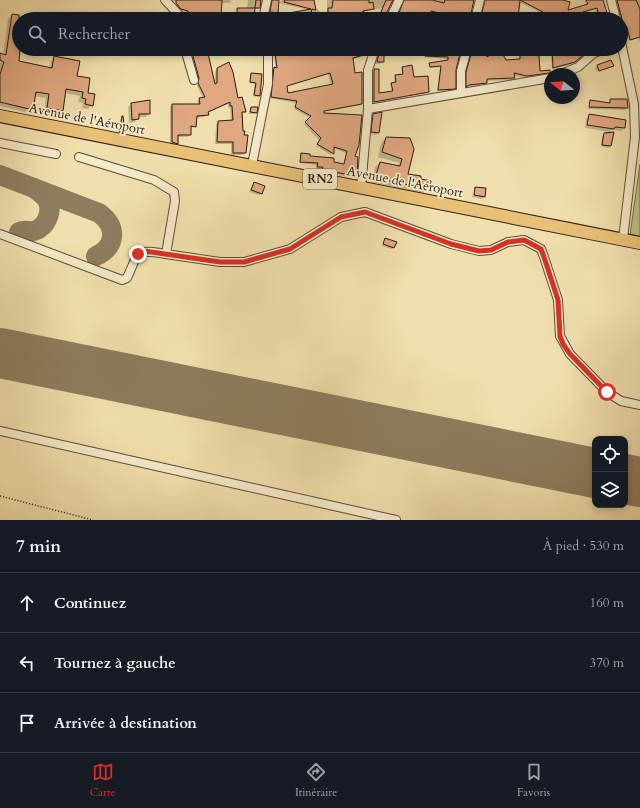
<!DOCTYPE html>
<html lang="fr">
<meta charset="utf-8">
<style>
:root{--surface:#171b24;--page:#242831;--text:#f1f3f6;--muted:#9ea1a6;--line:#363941;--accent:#d93025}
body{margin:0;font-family:Cardo,serif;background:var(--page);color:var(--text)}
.controls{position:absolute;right:12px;bottom:12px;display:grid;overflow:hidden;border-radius:8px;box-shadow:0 2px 6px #0003}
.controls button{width:36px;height:36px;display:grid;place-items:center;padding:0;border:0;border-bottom:1px solid var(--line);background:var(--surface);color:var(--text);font:20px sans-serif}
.compass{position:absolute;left:544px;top:68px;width:36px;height:36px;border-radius:50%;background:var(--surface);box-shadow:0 2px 6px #0003;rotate:287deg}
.stop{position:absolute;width:12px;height:12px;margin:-9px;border:3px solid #d93025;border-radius:50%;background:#fff}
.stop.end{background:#d93025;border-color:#fff;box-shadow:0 1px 4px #0008}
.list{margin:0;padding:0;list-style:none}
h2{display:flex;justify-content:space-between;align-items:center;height:52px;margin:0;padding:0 16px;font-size:17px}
h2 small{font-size:13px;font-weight:400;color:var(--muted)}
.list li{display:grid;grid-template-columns:26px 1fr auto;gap:12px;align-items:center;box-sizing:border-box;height:60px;padding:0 16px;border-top:1px solid var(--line)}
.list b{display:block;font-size:15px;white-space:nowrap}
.list em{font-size:13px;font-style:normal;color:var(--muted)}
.icon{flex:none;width:22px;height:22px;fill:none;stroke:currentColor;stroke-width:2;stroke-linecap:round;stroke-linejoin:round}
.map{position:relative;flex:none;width:640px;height:520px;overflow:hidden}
.search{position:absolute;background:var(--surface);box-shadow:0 2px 6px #0003;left:12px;right:12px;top:12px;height:44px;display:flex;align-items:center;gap:10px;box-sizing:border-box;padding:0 14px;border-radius:22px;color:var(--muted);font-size:15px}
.sheet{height:232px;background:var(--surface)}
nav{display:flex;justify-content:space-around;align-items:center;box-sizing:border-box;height:56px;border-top:1px solid var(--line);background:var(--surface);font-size:11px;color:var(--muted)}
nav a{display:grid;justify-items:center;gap:2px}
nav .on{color:var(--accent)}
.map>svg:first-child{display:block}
.green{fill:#bbc189;stroke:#746e4d}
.shadow{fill:#0003;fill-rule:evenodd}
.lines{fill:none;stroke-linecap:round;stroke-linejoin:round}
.taxiway{stroke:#8e7c5e;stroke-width:20}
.runway{stroke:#8e7c5e;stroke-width:50}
.building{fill:#e0a880;stroke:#2d1a11;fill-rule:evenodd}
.minor-casing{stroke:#5e4b38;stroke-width:10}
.highway-casing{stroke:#2d1a11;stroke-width:14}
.path{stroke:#2d1a11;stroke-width:1.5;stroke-dasharray:1 2;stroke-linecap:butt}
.minor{stroke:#f5eac9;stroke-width:8}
.highway{stroke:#e8c076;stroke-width:12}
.route{stroke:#d93025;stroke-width:5}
.labels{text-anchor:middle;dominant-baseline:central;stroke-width:3.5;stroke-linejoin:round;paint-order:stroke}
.shield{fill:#f5eac9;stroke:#695848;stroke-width:1}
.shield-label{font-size:12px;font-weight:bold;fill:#2d1a11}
.street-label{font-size:13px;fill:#2d1a11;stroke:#f5eac9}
</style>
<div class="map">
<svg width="640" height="520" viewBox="0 0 640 520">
<rect width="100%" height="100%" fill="#f0dfac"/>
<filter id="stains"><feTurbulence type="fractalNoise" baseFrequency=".005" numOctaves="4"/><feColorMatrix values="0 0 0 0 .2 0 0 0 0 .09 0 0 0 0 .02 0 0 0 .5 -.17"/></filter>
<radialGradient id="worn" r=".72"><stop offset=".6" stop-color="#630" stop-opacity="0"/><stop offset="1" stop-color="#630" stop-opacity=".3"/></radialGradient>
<!-- green -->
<path class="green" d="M640 164V237L630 235Z"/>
<!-- shadow -->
<g class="shadow">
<path d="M169 0H178L171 2Z"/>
<path d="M195 0H231V1L229 3H220V19H206V17L186 19 187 12 180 11 175 4Z"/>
<path d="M248 0H261L259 8 254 9 253 19H237L247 9Z"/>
<path d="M270 0H279L275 14H269Z"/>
<path d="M282 0H313L315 8 327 16V0H392L382 19 379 18 382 8 362 12 364 19H288L289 14 309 10 279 3Z"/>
<path d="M402 0H473L468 19H395L403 5Z"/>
<path d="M485 0H560L567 11 586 6 585 0H603L608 19H598L595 9 582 13 584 19H540L542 13 521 3 517 18 521 19H480Z"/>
<path d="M615 0H640V42L638 38 629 41 625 28 621 29V19H619Z"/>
<path d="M12 15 24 17V19H19L18 62 50 68 51 61 55 57 76 77 87 94 92 105 88 109 82 108 83 103 78 102 80 96 65 93 62 110 58 114 44 112 46 98 34 96 32 109 28 113 0 106V54L3 55 8 19Z"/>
<path d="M188 49H192L215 86V71L218 69 244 112 241 114 245 153 243 155H231V144H215L216 124 218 122H231L230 107 228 108V104L207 113 205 117 196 118 195 126 190 128V135L187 137H177V143L174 145 170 144V107L172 105H198L197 101 203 98 197 86 198 81Z"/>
<path d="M218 49H224V51L218 53Z"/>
<path d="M248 49H255L256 51 249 53Z"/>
<path d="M271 49H278L272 52Z"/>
<path d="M290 49H368L365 56 353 59 354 74 362 103 360 105 323 112 354 157 357 158 356 176 354 178 321 172 322 169H316V165L299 163 301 154 343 165 346 153 333 148 331 155 316 146 319 140 304 124 310 118 294 109 296 103 270 98 272 70 276 69 274 55 290 52ZM328 74 331 86 287 94 286 86Z"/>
<path d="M383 49H416V55L414 56 383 51V62L381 64H375L378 54Z"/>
<path d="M421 49H460L455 70 454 88 453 90 437 91 440 67 429 68 430 64 447 61V59L425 57Z"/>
<path d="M479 49H499L512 73 519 60V49H590L572 64 552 69 551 54 538 50 539 72 551 71 549 74 525 78 513 75 512 80 486 81 485 84 465 87V74L471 54 472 52 479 54Z"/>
<path d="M612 65 597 72 595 68 597 66Z"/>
<path d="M403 68 428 92 372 103 373 72 375 70 378 94 392 92 390 85 395 83 394 78 402 75Z"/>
<path d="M251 74 261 75 258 97 253 96 255 84 249 83Z"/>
<path d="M611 100 627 107 625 110 588 109 591 101 609 104Z"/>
<path d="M132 104 149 113 146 117H138L135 122 129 123 128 107Z"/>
<path d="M252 108 256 112 254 114H248Z"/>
<path d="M374 115 378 133 376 135 370 134 371 117Z"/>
<path d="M589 116 625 121 624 128 621 131 612 130 610 132 585 128 586 119Z"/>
<path d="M605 134 611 146 608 148 601 146 602 136Z"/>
<path d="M386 138 409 139 406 174 419 180 428 188 423 193 372 182 375 167 380 163 398 167 399 163 378 157 381 143Z"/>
<path d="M254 183 261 193 259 195 249 192Z"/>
<path d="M476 188 484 197 482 199 472 197Z"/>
<path d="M386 239 394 247 391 249 382 246Z"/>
</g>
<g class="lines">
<!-- taxiway -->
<g class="taxiway">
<path d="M0 175 99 213C117 226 117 246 96 256"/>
<path d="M19 232C24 229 28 232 34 231 47 227 54 210 46 198 43 195 38 191 34 188"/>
<path d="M0 351 7 354"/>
</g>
<!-- runway -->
<g class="runway">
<path d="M0 353 595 473"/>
<path d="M625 479 640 482"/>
</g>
</g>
<!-- building -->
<g class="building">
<path d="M176 0H222L221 18H211V16H188V11L181 9 176 3Z"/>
<path d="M256 0H261L260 8H255Z"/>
<path d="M272 0H279L278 13 270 12Z"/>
<path d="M285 0H314L316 10 312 9 310 17 295 14 296 19H290L289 13 311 9 284 2Z"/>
<path d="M333 0H369V3L373 2 374 9 363 11 365 19 328 17V8H332Z"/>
<path d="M386 0H393L386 14 381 12Z"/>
<path d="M404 0H432L444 3 445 0H474L470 18 446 17 447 15 431 11 433 19H400L397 18Z"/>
<path d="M485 0H563L570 2 568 10 588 4 586 0H603L609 19H600L597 8 583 12 585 18 581 19 551 15 550 19H540L543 12 520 0 518 19 481 17Z"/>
<path d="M617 0H636L640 9V37L630 40 627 27H624Z"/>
<path d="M237 8H255L254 19H237Z"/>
<path d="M12 14 19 15V49H20L19 61 52 68 54 56 80 61 77 76 90 78 88 93 95 94 93 106 85 104 86 99 82 98 83 92 66 89 63 111 47 108 49 94 36 92 33 110 0 102V74L4 62 0 60V53L6 55Z"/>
<path d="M191 49 194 51 207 49 215 84 217 83V68L229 62 233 72 238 98 242 97 246 112H242L243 131H245L244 135H248L246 153H233V142H217L218 121 233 120 232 106H230V102L208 112 209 115 197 116 196 127 191 126V135H178V144L172 142V104H200L199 98 205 97 198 83 199 78Z"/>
<path d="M303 49H369L367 54 353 58 355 73 362 72V104L324 111V113L362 115 359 145 355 156 358 157 357 176 322 170 323 167H317L318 163 300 162 301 153 310 154V156L334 158V162L344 164 347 151 334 147V154L317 144 321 138 305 122 311 116 295 107 297 101 271 97 274 67 277 68 275 53 286 51V54ZM330 73 333 84 288 93 287 86Z"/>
<path d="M380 49H384V62H377Z"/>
<path d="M410 49H417V55H409Z"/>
<path d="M446 49H461L456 70V89L438 90 441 66 430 67 429 63 448 60V57L425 56 438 50Z"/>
<path d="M480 49H487V57L500 49 506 60 520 59V49H527V53L539 56 540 71 550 70V73L527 76 514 73 515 78 487 79V83L469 85 466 87V72L472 51 480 53Z"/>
<path d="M552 49H590L575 62 553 68Z"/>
<path d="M611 60 614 66 599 71 597 65Z"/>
<path d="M412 65 414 77 428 76 429 92 374 102V69H379V93L393 91 391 83 396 82 395 75 403 74 402 67Z"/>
<path d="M251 73 262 74 260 96 254 95 256 83 250 82Z"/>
<path d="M610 99H627L628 108 589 107 590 100 610 103Z"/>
<path d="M150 100V114H139V119L132 120 131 103Z"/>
<path d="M251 107H258L257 113 250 112Z"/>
<path d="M382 112 379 133 371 132 373 114Z"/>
<path d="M589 114 626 120 625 128 615 127 614 129 587 125Z"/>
<path d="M122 116H123L125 133 119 132Z"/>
<path d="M614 132 611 146 602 145 604 133Z"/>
<path d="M386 137 410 138 414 149 408 174 421 176V179L431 181 429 189 375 178 380 162 400 166 402 159 382 152Z"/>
<path d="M254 182 265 186 262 194 251 190Z"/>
<path d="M475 187 486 188 485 197 474 195Z"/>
<path d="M385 238 397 242 394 248 383 244Z"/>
</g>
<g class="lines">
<defs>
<g id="minor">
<path d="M165 0 183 19"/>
<path d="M611 0 616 19"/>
<path d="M263 19 267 0"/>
<path d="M390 19 399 0"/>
<path d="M475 19 480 0"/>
<path d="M621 42 634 104 635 137 623 239"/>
<path d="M185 49 194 80"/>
<path d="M561 74 578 67 594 53 604 49"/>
<path d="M461 93V71L467 49"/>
<path d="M368 109 550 78"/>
<path d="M0 143 56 154"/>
<path d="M79 157 154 180 174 192 175 201 166 254 220 262H244L290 249 341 217 365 212 451 244 479 251 491 250 508 242 524 240 541 249 544 257 558 300 560 336 570 354 607 392 621 401 640 405"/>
<path d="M252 165 268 84V49"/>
<path d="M361 188 368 109V70L375 49"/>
<path d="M0 234 122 280 127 278C140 250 134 249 166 254"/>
<path d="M0 431 396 520"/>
</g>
<path id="highway" d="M0 116 640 243"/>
</defs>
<!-- minor casing -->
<use href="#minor" class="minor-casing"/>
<!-- highway casing -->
<use href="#highway" class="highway-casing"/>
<!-- path -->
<path class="path" d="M0 496 93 520"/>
<!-- minor -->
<use href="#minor" class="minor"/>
<!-- highway -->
<use href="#highway" class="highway"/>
</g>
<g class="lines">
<!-- route -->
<path class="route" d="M138 254 144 251 220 262H244L290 249 341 217 365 212 451 244 479 251 491 250 508 242 524 240 541 249 544 257 558 300 560 336 563 344 570 354 607 392"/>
</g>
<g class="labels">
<!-- shield labels -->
<rect class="shield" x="303" y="169" width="34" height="20" rx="3"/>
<g class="shield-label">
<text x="320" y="179">RN2</text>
</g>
<!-- street labels -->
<g class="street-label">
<text transform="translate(87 119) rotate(11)">Avenue de l'Aéroport</text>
<text transform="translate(405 182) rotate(11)">Avenue de l'Aéroport</text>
</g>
</g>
<rect width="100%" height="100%" filter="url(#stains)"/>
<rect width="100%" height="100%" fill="url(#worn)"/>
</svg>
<div class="controls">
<button><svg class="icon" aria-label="locate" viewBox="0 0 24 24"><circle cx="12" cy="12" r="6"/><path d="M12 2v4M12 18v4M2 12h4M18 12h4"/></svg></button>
<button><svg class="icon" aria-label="layers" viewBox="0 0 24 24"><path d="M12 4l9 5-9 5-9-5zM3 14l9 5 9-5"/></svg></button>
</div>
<svg class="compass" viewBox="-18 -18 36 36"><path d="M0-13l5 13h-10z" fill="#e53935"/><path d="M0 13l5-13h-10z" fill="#9ea1a6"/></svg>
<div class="stop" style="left:607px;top:392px"></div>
<div class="stop end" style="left:138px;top:254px"></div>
<div class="search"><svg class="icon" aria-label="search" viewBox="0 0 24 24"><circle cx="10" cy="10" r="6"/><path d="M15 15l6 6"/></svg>Rechercher</div>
</div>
<section class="sheet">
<h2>7 min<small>À pied · 530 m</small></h2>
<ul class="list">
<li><svg class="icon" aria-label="ahead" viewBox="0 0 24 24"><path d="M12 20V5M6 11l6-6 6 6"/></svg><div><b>Continuez</b></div><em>160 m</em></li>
<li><svg class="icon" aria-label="left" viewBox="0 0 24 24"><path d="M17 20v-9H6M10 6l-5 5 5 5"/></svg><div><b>Tournez à gauche</b></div><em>370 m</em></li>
<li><svg class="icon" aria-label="arrive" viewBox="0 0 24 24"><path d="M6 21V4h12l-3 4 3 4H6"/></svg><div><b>Arrivée à destination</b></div></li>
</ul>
</section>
<nav>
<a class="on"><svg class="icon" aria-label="map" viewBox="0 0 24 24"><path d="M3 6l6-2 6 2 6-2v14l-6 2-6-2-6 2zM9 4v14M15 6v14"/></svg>Carte</a>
<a><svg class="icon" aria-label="directions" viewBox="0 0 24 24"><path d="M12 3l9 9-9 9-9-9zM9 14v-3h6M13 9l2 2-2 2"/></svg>Itinéraire</a>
<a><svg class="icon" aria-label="saved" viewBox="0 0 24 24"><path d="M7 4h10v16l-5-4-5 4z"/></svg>Favoris</a>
</nav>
